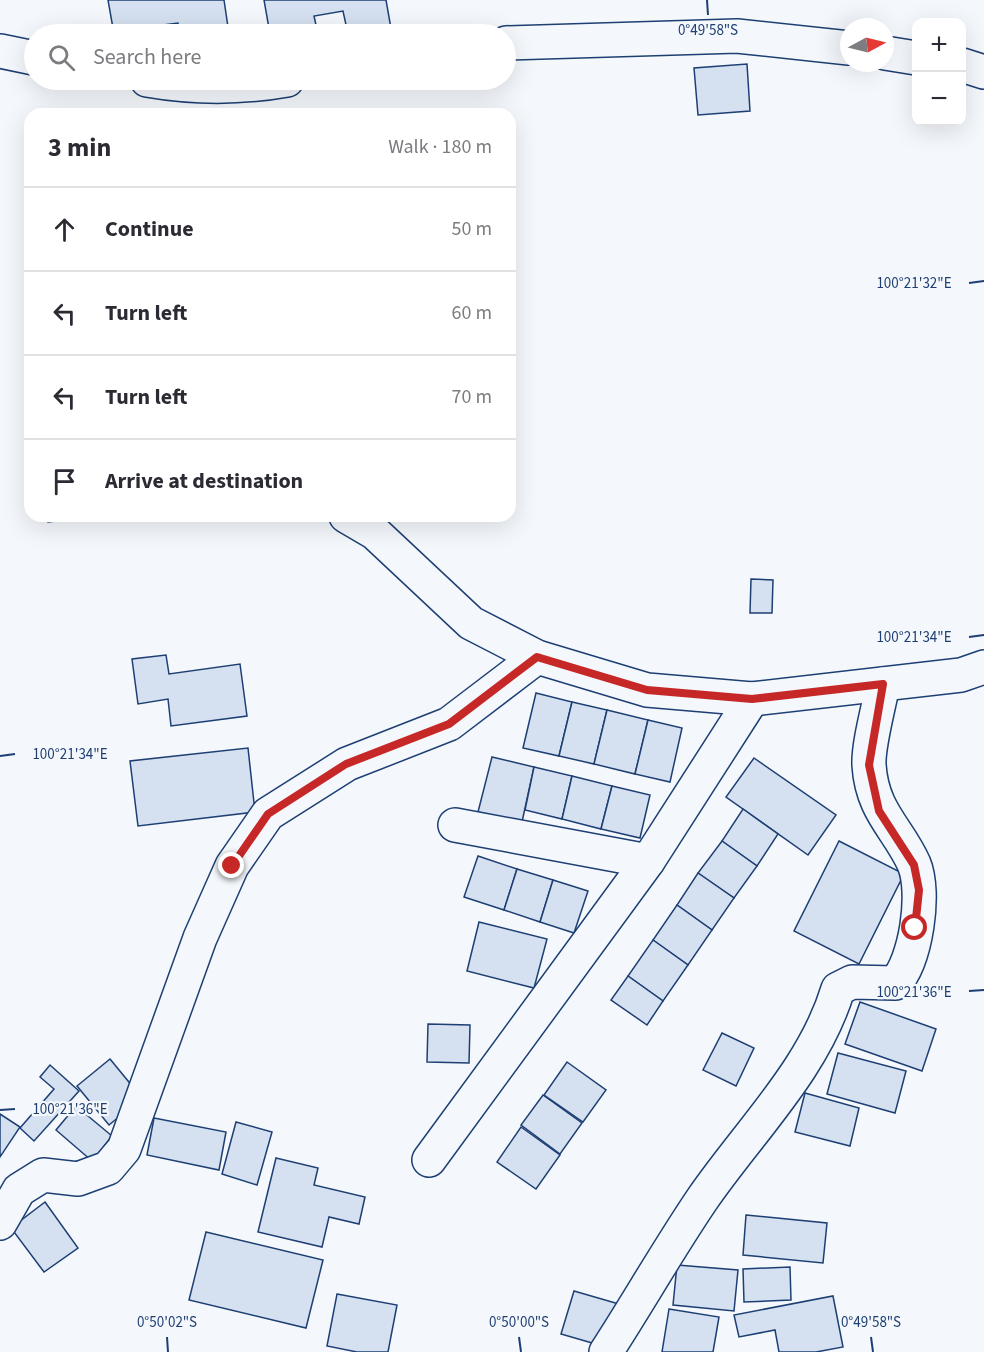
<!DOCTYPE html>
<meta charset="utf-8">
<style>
:root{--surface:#fff;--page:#f7f7f7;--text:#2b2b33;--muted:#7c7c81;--line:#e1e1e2}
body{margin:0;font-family:"Source Sans 3",sans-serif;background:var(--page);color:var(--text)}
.controls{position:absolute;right:18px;top:18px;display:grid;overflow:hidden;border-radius:12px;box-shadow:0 6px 24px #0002}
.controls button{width:54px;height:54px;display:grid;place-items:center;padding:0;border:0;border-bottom:2px solid var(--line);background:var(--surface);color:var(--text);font:30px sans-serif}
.compass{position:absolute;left:840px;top:18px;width:54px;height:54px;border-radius:50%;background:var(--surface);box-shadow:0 6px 24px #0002;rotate:83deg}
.stop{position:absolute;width:18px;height:18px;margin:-14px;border:4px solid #c62828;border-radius:50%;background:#fff}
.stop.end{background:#c62828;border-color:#fff;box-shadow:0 2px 6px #0008}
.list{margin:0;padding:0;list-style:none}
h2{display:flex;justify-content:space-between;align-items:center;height:78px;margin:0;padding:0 24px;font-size:26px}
h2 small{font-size:20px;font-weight:400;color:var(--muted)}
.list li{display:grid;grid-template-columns:39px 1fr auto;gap:18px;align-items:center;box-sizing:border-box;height:84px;padding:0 24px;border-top:2px solid var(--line)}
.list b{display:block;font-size:22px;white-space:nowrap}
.list em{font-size:20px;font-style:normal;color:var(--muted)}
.icon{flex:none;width:33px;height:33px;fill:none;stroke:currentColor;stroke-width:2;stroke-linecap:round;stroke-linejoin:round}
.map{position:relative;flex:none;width:984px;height:1352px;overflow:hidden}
.search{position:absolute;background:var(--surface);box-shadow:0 6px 24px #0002;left:24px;top:24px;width:492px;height:66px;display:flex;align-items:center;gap:15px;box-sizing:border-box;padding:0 21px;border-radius:33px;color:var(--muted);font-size:22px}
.panel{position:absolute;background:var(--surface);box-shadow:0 6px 24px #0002;left:24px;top:108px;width:492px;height:414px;border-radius:18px}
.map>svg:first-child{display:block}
.building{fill:#d5e0f0;stroke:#1d3f73;stroke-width:1.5}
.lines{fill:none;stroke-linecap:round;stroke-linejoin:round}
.minor-casing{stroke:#1d3f73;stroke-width:36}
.minor{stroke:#f4f7fb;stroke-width:33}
.route{stroke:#c62828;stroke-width:8}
.ticks{fill:none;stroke:#1d3f73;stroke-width:2}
.ticks-label{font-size:15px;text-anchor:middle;fill:#1d3f73;stroke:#f4f7fb;stroke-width:4.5;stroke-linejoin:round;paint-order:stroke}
</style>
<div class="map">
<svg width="984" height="1352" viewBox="0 0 984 1352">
<rect width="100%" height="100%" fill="#f4f7fb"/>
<!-- building -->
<g class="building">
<path d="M108 0H224L229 34H179L178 23 148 27 150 34H114Z"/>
<path d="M264 0H386L392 34H348L343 11 314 16 318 34H270Z"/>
<path d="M747 64 750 111 698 115 694 68Z"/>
<path d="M47 516H91V517L48 522Z"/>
<path d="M751 579 773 580 772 613H750Z"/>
<path d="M166 655 169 674 240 664 247 716 171 726 168 699 138 704 132 659Z"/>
<path d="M536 693 572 702 559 756 523 748Z"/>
<path d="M572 702 607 710 594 764 559 756Z"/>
<path d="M607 710 648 720 635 774 594 764Z"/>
<path d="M648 720 682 728 670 782 635 774Z"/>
<path d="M248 748 255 812 138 826 130 761Z"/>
<path d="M492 757 534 767 522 822 478 812Z"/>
<path d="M754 758 836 815 808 855 726 797Z"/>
<path d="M534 767 572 776 562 819 525 810Z"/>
<path d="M572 776 612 786 601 829 562 819Z"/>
<path d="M612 786 650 795 640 838 601 829Z"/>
<path d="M743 809 778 834 757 866 722 841Z"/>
<path d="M722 841 757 866 734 898 698 873Z"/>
<path d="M839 841 904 874 859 964 794 931Z"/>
<path d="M478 856 517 869 504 910 464 897Z"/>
<path d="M517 869 553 880 540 922 504 910Z"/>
<path d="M698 873 734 898 712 930 677 905Z"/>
<path d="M553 880 588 891 574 933 540 922Z"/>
<path d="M677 905 712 930 688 965 653 940Z"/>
<path d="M479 922 547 939 534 988 467 971Z"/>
<path d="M653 940 688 965 663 1001 628 976Z"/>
<path d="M628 976 663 1001 647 1025 611 1000Z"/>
<path d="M860 1002 936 1029 922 1071 845 1044Z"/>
<path d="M428 1024 470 1025 469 1063 427 1062Z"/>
<path d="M722 1033 754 1048 736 1086 703 1070Z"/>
<path d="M838 1053 906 1071 895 1113 827 1094Z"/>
<path d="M110 1059 142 1098 109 1125 77 1086Z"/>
<path d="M567 1062 606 1090 583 1122 544 1095Z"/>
<path d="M50 1065 79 1091 34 1141 20 1128 54 1089 40 1077Z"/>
<path d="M805 1093 859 1108 850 1146 795 1132Z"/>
<path d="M543 1095 582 1123 560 1154 521 1125Z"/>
<path d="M76 1106 112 1136 92 1161 56 1130Z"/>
<path d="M0 1114 20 1127 0 1157Z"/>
<path d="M154 1118 226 1132 219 1170 147 1155Z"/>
<path d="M236 1122 272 1132 257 1185 222 1174Z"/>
<path d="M521 1127 560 1155 536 1189 497 1162Z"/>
<path d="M276 1158 318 1168 314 1185 365 1197 359 1224 329 1217 322 1247 258 1232Z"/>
<path d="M45 1202 78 1248 44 1272 11 1228Z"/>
<path d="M746 1215 827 1223 823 1263 743 1255Z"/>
<path d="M206 1232 323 1260 306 1328 189 1300Z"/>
<path d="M677 1265 738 1270 734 1311 673 1305Z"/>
<path d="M790 1267 791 1300 744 1302 743 1269Z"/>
<path d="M574 1291 619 1304 606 1347 561 1334Z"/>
<path d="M337 1294 397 1305 388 1352H357L327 1346Z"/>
<path d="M833 1296 843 1347 816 1352H779L775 1330 739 1337 734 1315Z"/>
<path d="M669 1309 719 1317 713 1352H662Z"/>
</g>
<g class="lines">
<defs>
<g id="minor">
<path d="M506 43 737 36 849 48"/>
<path d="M0 51 34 58"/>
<path d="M885 53 916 58"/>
<path d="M962 65 984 72"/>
<path d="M147 80C193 88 242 88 287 80"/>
<path d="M346 516 375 533 471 623 537 657 647 690 752 699 961 675 984 667"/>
<path d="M455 825 648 861"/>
<path d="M429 1160 648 861 752 699"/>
<path d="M0 1223 19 1190 43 1175 78 1179 108 1168 124 1149 200 938 232 866 268 814 347 764 449 724 537 657"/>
<path d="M606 1352C639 1301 669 1248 703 1198 750 1130 814 1069 838 989L852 982 895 983C916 961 926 893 914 864 898 828 872 812 869 765 868 745 879 706 883 684"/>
</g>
</defs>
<!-- minor casing -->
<use href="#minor" class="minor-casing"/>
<!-- minor -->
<use href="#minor" class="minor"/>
</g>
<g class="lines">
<!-- route -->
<path class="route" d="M232 866 268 814 346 764 449 724 537 657 647 690 752 699 883 684 869 765 879 811 914 865 919 890 915 928"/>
</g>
<!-- ticks -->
<path class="ticks" d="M707 0 708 15M969 283 984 281M969 637 984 635M0 756 15 754M969 991 984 990M0 1110 15 1109M167 1337 168 1352M519 1337 521 1352M871 1337 873 1352"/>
<g class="ticks-label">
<text x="708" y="35">0°49'58"S</text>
<text x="914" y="288">100°21'32"E</text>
<text x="914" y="642">100°21'34"E</text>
<text x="70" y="759">100°21'34"E</text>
<text x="914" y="997">100°21'36"E</text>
<text x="70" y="1114">100°21'36"E</text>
<text x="167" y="1327">0°50'02"S</text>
<text x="519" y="1327">0°50'00"S</text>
<text x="871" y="1327">0°49'58"S</text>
</g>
</svg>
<div class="controls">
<button>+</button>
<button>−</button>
</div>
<svg class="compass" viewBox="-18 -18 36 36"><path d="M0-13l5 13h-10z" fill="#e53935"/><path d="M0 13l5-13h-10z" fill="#7c7c81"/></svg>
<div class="stop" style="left:915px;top:928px"></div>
<div class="stop end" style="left:232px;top:866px"></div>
<div class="search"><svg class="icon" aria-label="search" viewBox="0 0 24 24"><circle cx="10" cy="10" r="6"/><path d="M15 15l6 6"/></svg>Search here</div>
<section class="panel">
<h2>3 min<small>Walk · 180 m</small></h2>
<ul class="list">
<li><svg class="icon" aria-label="ahead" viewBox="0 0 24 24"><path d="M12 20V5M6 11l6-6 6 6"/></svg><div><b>Continue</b></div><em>50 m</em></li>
<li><svg class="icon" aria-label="left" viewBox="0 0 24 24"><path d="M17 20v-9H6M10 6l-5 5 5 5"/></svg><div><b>Turn left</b></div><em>60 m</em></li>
<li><svg class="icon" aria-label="left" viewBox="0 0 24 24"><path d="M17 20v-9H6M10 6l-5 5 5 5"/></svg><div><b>Turn left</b></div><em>70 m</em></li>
<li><svg class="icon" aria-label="arrive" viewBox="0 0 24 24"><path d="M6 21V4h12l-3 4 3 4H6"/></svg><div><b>Arrive at destination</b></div></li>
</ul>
</section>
</div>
